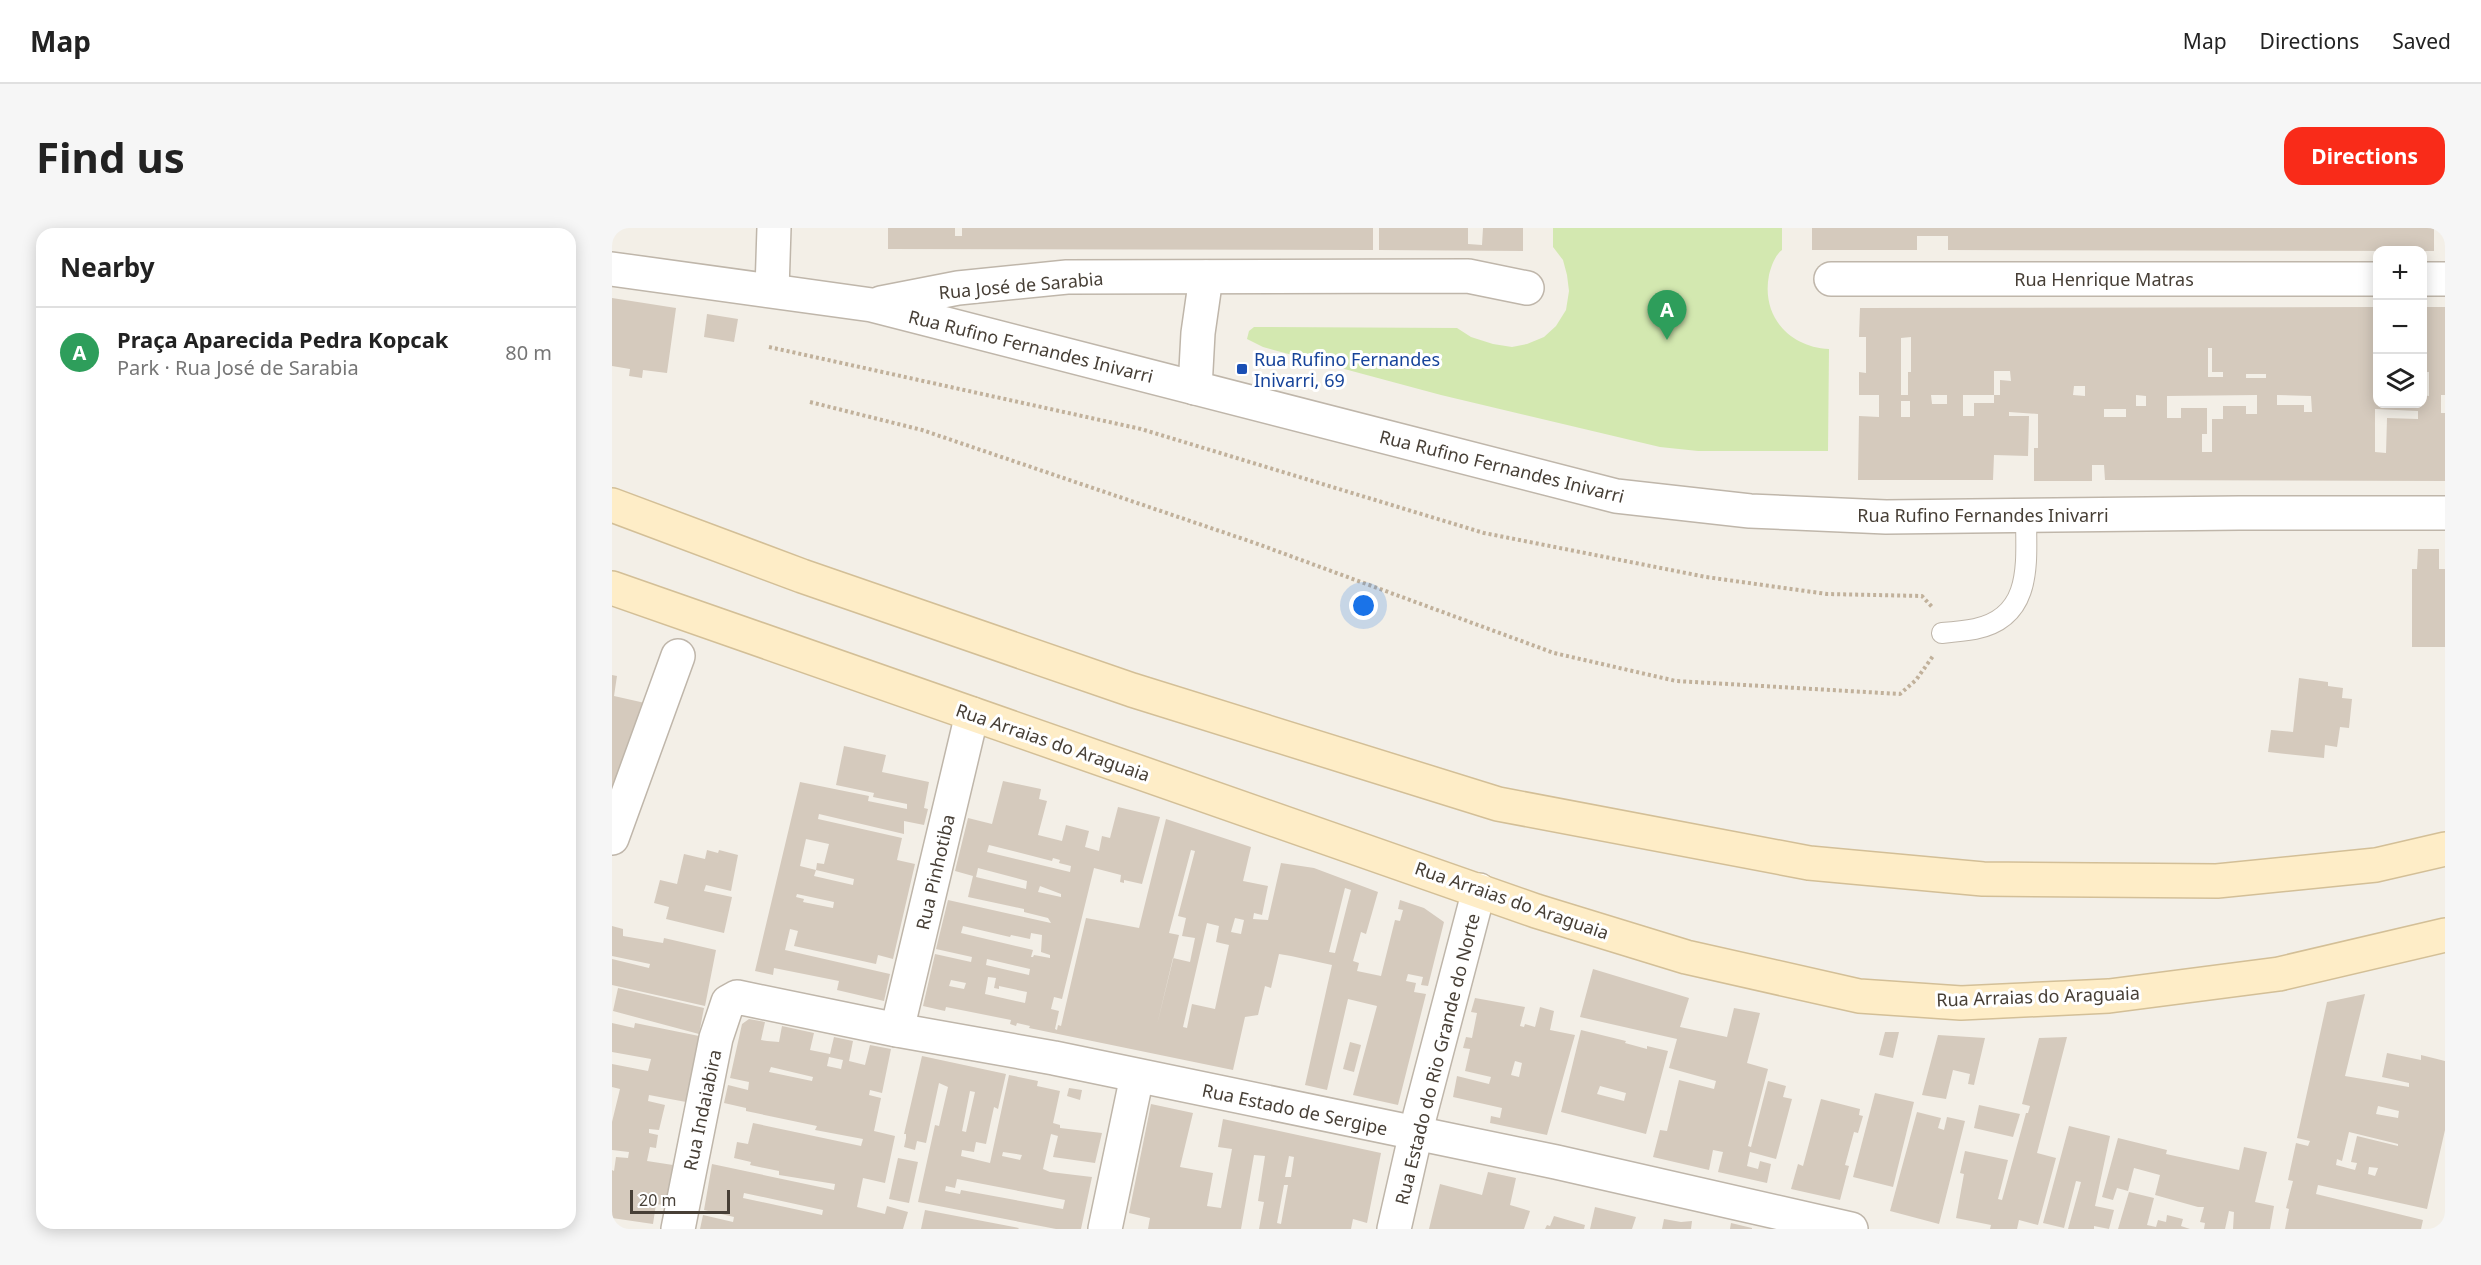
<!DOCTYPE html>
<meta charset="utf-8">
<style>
:root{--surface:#fff;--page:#f6f6f6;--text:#222;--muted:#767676;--line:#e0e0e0;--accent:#f92b19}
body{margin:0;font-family:"Noto Sans",sans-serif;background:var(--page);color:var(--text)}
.controls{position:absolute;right:18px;top:18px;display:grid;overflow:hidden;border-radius:12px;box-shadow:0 3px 15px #0003}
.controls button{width:54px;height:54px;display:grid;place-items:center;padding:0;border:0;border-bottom:2px solid var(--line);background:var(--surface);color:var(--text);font:30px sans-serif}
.scale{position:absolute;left:18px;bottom:15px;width:100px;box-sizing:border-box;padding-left:6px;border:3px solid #473f36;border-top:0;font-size:16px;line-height:21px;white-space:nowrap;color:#473f36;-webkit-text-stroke:4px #fff;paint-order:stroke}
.you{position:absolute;left:752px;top:378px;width:21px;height:21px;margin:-15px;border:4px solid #fff;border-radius:50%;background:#1a73e8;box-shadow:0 0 0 9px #1a73e833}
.badge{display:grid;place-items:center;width:39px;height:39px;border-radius:50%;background:var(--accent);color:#fff;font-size:20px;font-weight:700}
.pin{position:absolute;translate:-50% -50px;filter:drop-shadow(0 2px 3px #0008)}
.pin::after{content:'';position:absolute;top:32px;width:21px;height:18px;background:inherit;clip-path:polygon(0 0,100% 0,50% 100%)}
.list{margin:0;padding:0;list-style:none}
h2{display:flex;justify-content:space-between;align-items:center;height:78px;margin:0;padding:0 24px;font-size:26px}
h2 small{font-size:20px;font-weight:400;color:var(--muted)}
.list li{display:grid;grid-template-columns:39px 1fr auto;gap:18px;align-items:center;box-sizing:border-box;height:90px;padding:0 24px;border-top:2px solid var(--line)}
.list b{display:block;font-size:22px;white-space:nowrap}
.list p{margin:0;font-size:20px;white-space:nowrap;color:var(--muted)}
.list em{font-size:20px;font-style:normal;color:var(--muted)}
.icon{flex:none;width:33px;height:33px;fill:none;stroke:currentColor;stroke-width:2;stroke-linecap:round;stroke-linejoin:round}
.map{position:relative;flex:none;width:1833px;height:1001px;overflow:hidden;border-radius:18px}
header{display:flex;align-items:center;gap:36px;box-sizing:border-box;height:84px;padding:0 30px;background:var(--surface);border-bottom:2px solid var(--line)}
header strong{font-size:28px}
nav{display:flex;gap:33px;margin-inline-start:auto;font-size:21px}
.intro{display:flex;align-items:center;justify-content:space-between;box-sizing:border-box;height:144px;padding:0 36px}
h1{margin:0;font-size:42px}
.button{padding:15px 27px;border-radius:18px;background:var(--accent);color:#fff;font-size:21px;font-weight:700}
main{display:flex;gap:36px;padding:0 36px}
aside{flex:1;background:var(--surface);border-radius:18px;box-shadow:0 3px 15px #0003}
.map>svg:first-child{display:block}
.green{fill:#d3e8b0}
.building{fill:#d5cabd;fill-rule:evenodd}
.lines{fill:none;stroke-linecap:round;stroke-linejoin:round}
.service-casing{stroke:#bfb6aa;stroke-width:22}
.minor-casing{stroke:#bfb6aa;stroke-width:36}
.secondary-casing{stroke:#d3bf97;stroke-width:36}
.path{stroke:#c1b19b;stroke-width:4;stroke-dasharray:3 3;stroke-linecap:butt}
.service{stroke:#fff;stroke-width:20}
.minor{stroke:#fff;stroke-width:33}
.secondary{stroke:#feedc7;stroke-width:33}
.transit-dot{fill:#1a4fb4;stroke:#fff;stroke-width:2}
.labels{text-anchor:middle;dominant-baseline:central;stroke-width:6;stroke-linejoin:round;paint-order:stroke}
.street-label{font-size:18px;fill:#473f36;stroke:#fff}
.transit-label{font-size:18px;fill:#164399;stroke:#fff;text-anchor:start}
</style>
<header>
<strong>Map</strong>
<nav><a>Map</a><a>Directions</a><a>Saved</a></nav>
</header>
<div class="intro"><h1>Find us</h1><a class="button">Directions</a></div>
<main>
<aside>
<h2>Nearby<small></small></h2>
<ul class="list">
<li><span class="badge" style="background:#2e9e5b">A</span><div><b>Praça Aparecida Pedra Kopcak</b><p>Park · Rua José de Sarabia</p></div><em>80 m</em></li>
</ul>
</aside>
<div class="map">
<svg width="1833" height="1001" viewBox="0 0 1833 1001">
<rect width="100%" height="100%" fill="#f3efe7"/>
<!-- green -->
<path class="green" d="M941 0H1170V22C1163 27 1159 39 1157 47 1149 88 1177 119 1217 121L1216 223H1086L1048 219 829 167 651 119 635 111 637 103 642 99 845 100 859 109 881 116 900 119 915 116 932 109 944 98 954 82 957 63 955 47 951 32 941 19Z"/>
<!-- building -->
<g class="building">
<path d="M276 0H343V8H350V0H761V22L276 21Z"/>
<path d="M767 0H856V16L870 17 871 0H911V23L767 22Z"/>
<path d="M1200 0H1822V23L1336 22V8H1305V22H1200Z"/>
<path d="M0 70 64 80 55 145 31 142 30 150 17 148 18 141 0 138Z"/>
<path d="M1766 79V110H1763V116H1766V176H1810V167L1817 168V144H1810V79H1833V167H1829V185H1833V253L1493 252 1492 237H1480V253H1422V220H1426V186L1397 184V188H1417L1416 228 1382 227 1381 252H1246L1247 188 1267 189V167H1247V144L1254 145V109H1247L1248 80ZM1299 109V144H1296V167H1289V110ZM1596 120H1600V144H1611V149H1596ZM1382 143H1398L1399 153 1388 152V167H1382V175H1362V188H1351V167H1382ZM1634 146H1654V150H1634ZM1462 158H1473V168L1461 167ZM1319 167H1335V176H1320ZM1524 167 1534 168V178H1524ZM1645 167V186H1634V178H1611V191H1600V224H1590V206H1595V180H1569V190H1555V168ZM1665 167 1699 168 1700 184H1692V177H1665ZM1289 173H1298V189H1289ZM1492 181H1514V189H1492ZM1763 181 1806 183V191L1775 190 1774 225 1763 224Z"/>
<path d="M95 86 126 91 122 114 92 109Z"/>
<path d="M1806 321H1827V341H1833V419H1800V341H1805Z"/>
<path d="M0 447 5 448 2 468 33 475 0 565Z"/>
<path d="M1687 450 1716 454V458L1731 460 1730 470 1740 471 1737 500 1728 499 1725 519 1713 517 1712 530 1656 524 1659 502 1681 504Z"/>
<path d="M232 518 274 527 270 544 317 554 312 580 316 581 312 597 292 593V606L207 586 206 591 290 610 285 632 303 636 281 731 266 727 264 736 182 718 186 703 178 701 173 722 278 746 272 773 225 762 227 753 162 740 161 747 143 743 188 554 257 568 256 573 295 581V576L261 569 262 565 224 557ZM194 611 217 616 212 636 205 635 204 642 188 638ZM204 642 242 651 241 657 202 648ZM185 666 222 674 221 680 191 674 192 671 184 669Z"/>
<path d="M391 553 429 561 427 571 435 573 426 607 450 613 454 597 477 603 473 619 487 623 490 608 498 610 506 579 548 589 530 656 512 652V655L508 654 509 647 482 640 450 771 442 769 439 781 447 783 443 801 445 802 446 797 449 798 474 690 527 700 554 591 639 619 631 653 656 658 650 687 642 685 641 691 656 692 669 635 702 640 766 664 754 706 749 704 741 733 747 735 745 743 769 748 783 692 788 693 791 682 786 681 788 672 812 680 832 694 816 758 809 757 811 749 796 746 794 753 804 755 802 764 814 766 786 877 741 867 765 778 736 771 715 862 693 857 720 737 679 728 667 726 659 760 653 758 646 787 633 789 621 842 417 800 418 798 405 795 404 798 398 796 399 792 334 779 333 783 311 778 323 726 359 734 360 729 324 721 336 672 439 695 436 690 412 684V681L356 669 361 648 343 643 356 590 380 596ZM377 617 440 633 441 630 448 632 447 635 459 638 458 644 375 624ZM579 622 583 623 566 688 574 690 570 708 583 710 578 734 561 730 545 797 567 707 557 705ZM366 640 415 653 414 661 364 649ZM428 658 449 666V669L426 664ZM733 660 739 662 723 725 717 724ZM623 690 632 692 629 706 619 704ZM595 695 607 698 604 714 617 717 603 781 580 776 575 800 571 799ZM351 698 398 709 399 707 418 711 419 705 430 707 429 724 438 727V730L422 727 421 729H419L421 722 349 705ZM375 731 418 741 417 747 374 737ZM376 749 384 750 382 760 387 761V758L415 764 413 775 373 766ZM339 752 354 755 352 761 337 758Z"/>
<path d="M95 622 106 625 107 622 126 627 119 663 94 657 92 663 120 669 112 705 54 691 57 679 42 675 48 652 65 656 72 626 93 631Z"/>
<path d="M0 698 11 701V708L51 715 52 710 104 722 93 778 0 757V731L37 740 38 736 0 728Z"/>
<path d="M981 741 1077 770 1068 799 1115 809 1122 780 1148 785 1135 835 1156 841 1136 918 1139 919 1156 853 1174 858 1171 869 1180 871 1164 931 1138 924 1135 938 1146 941 1148 933 1159 936 1155 955 1106 944 1111 924 1101 922 1097 942 1041 929 1048 902 1055 903 1067 852 1102 861 1104 853 1057 840 1065 811 968 789Z"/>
<path d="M6 760 92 780 87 806 1 783Z"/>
<path d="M1753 766 1733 848 1797 859V855L1770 849 1775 825 1809 832V827L1833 833V902L1815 981 1706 957 1704 966 1811 992 1809 1001H1673L1677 981 1674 980 1681 953 1676 952 1684 915 1696 918 1698 913 1685 910 1715 774ZM1766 878 1787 883 1786 890 1764 886ZM1737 904 1786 916V918L1745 908 1739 934 1745 935 1743 942 1724 937 1725 931 1730 933ZM1757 939 1766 940 1763 948 1756 946Z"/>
<path d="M863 770 913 779 908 798 912 799 913 796 923 799 928 779 942 783 938 802 963 807 935 907 878 895 879 888 888 890 890 880 841 869 845 848 877 856 879 849 853 843 858 821 851 820 854 809 860 810 865 785 859 784ZM903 833 910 835 907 849 899 847Z"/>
<path d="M137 791 153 794 149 812 155 813 167 814 170 798 202 805 198 822 218 826 222 809 241 813 237 833 253 837 258 817 279 821 270 865 258 862 257 867 269 870 262 903 283 908 273 955 251 950 245 979 273 986 275 978 296 984 291 1001H88L91 987 121 994 122 989 92 982 100 936 222 962 223 956 167 947V943L138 937 139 934 122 930 125 914 136 916 141 895 249 918 251 911 203 902 205 898 134 883V880L112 875 116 857 136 862 137 854 118 850 130 796ZM217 829 231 832 229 841 215 838ZM159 839 201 849 200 853 157 844ZM132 965 211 982 210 987 131 970Z"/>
<path d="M0 795 22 800 23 795 87 808 74 874 37 867 36 873 53 877 47 902 37 901V905L46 907 44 920 38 919 35 933 61 937 53 977 44 976 41 996 0 990V942L2 943 4 929 16 930 17 924 0 922V894L8 861 0 859V836L36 843 39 831 0 824Z"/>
<path d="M969 802 1014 813 1013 815 1035 821V818L1056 823 1034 906 949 884ZM988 858 1014 865 1012 873 985 866Z"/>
<path d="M1273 804H1287L1281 830 1267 827Z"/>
<path d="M1326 807 1373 810 1362 857 1356 856 1358 846 1341 842 1334 871 1310 867Z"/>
<path d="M1455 809 1425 925 1444 930 1426 997 1407 992 1405 1001H1378L1379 997 1344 990 1352 946 1348 945 1353 923 1396 932 1386 971 1390 972 1414 885H1416L1418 878 1410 876 1427 810Z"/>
<path d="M738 814 749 817 742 844 731 841Z"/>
<path d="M310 828 394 846 386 881 382 879 374 916 364 914 362 924 350 922 349 928 378 935 397 847 426 853 425 858 448 863 441 895 448 897V900L490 905 483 935 441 929 446 908 439 906 431 941 438 944 480 949 469 1001H444L306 974 323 897 327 898 336 859 327 855 314 915 305 913 303 922 292 919 294 910V906H292ZM358 863 363 864 354 904 350 903ZM391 924 410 927 408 932 390 928ZM345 951 453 972 451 981 349 962 348 966 333 963 334 958 343 960Z"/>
<path d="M457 860 470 862 468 872 455 868Z"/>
<path d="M1263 865 1302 874 1281 959 1241 949Z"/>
<path d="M1209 871 1248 881 1247 887 1251 888 1246 905 1242 904 1233 937 1237 938 1228 972 1179 961 1186 936 1191 938Z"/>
<path d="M539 876 581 885 568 939 601 945 595 978 609 980 620 921 606 919 611 891 769 925 755 995 741 991 739 1001H647L652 974 646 973 653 928 642 927 629 1001H536L538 990 517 985ZM677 928 682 929 679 949H673ZM672 957H676L669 996 665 995Z"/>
<path d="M1367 877 1408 886 1401 909 1362 900Z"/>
<path d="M1305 884 1329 890 1326 900 1332 902 1335 889 1353 893 1327 996 1278 983Z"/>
<path d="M1457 898 1498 908 1483 978 1502 982 1497 1001 1482 998V1001H1456L1469 954 1464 953 1452 1000 1431 995Z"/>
<path d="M1506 910 1555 922 1554 926 1627 942 1632 919 1655 924 1643 974 1662 978 1658 1001H1621L1622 984 1617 983 1613 1001H1592L1593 995 1588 994 1592 979H1586L1543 967 1548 947 1522 940 1516 963 1505 960 1501 972 1490 969Z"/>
<path d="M286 930 306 934 297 975 277 971Z"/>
<path d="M876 944 904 950 898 977 918 983 912 1001H817L828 956 870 967Z"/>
<path d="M1517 964 1542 970 1535 997 1544 999 1546 992 1554 994 1555 987 1571 991 1569 998 1578 1001H1506Z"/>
<path d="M983 979 1024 989 1020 1001H978Z"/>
<path d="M313 982 407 1000 406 1001H309Z"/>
<path d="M942 988 973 997 972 1001H933L935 997 938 998Z"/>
<path d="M1052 991 1069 994 1080 993 1079 1001H1050Z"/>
<path d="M1119 995 1140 1000V1001H1118Z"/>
</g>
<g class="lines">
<defs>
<path id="service" d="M1330 405C1341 404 1352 403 1363 401 1422 389 1414 333 1414 287"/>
<g id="minor">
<path d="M0 41 260 77 1004 268 1138 283 1274 289 1627 285H1833"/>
<path d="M1219 51H1766"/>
<path d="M1810 51H1833"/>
<path d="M160 62 162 0"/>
<path d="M269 75 346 60 455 49 856 48 915 60"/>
<path d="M583 160 586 105 594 49"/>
<path d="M0 610 66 428"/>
<path d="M285 802 360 486"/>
<path d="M66 1001 104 810 116 774 125 769 285 802 442 830 944 934 1239 1001"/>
<path d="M493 1001 525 848"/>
<path d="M782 1001 808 887 867 662"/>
</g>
<g id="secondary">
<path d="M0 277 190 348 520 462 886 576 1197 635 1371 651 1605 653 1764 637 1833 621"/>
<path d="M0 360 924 683 1074 729 1247 768 1349 775 1497 768 1667 746 1833 707"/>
</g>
</defs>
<!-- service casing -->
<use href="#service" class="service-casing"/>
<!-- minor casing -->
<use href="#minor" class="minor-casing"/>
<!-- secondary casing -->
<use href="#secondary" class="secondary-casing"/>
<!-- path -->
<g class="path">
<path d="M157 119 529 201 872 305 1094 349 1215 366 1310 368 1321 380"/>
<path d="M198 174 310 202 643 315 942 425 1064 453 1288 466 1304 452 1321 428"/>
</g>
<!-- service -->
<use href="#service" class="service"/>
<!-- minor -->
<use href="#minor" class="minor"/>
<!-- secondary -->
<use href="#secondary" class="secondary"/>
</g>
<!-- markers -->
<rect class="transit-dot" x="624" y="135" width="12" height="12" rx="3"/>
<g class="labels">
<!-- street labels -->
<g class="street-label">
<text x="1492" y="51">Rua Henrique Matras</text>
<text transform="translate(409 57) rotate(-5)">Rua José de Sarabia</text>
<text transform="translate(419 118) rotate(14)">Rua Rufino Fernandes Inivarri</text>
<text transform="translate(890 238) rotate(14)">Rua Rufino Fernandes Inivarri</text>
<text x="1371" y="287">Rua Rufino Fernandes Inivarri</text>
<text transform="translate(441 514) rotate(19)">Rua Arraias do Araguaia</text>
<text transform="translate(323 644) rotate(-77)">Rua Pinhotiba</text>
<text transform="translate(900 672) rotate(19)">Rua Arraias do Araguaia</text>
<text transform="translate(1426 768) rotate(-2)">Rua Arraias do Araguaia</text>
<text transform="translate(825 831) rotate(-76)">Rua Estado do Rio Grande do Norte</text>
<text transform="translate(683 881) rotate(12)">Rua Estado de Sergipe</text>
<text transform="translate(90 882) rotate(-78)">Rua Indaiabira</text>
</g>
<!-- transit labels -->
<g class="transit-label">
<text x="642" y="131">Rua Rufino Fernandes<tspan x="642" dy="21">Inivarri, 69</tspan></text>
</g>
</g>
</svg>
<div class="controls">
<button>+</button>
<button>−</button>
<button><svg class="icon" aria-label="layers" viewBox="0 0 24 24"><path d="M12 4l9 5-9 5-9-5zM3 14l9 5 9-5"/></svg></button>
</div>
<div class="scale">20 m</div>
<div class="you"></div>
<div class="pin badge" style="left:1055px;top:112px;background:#2e9e5b">A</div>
</div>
</main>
